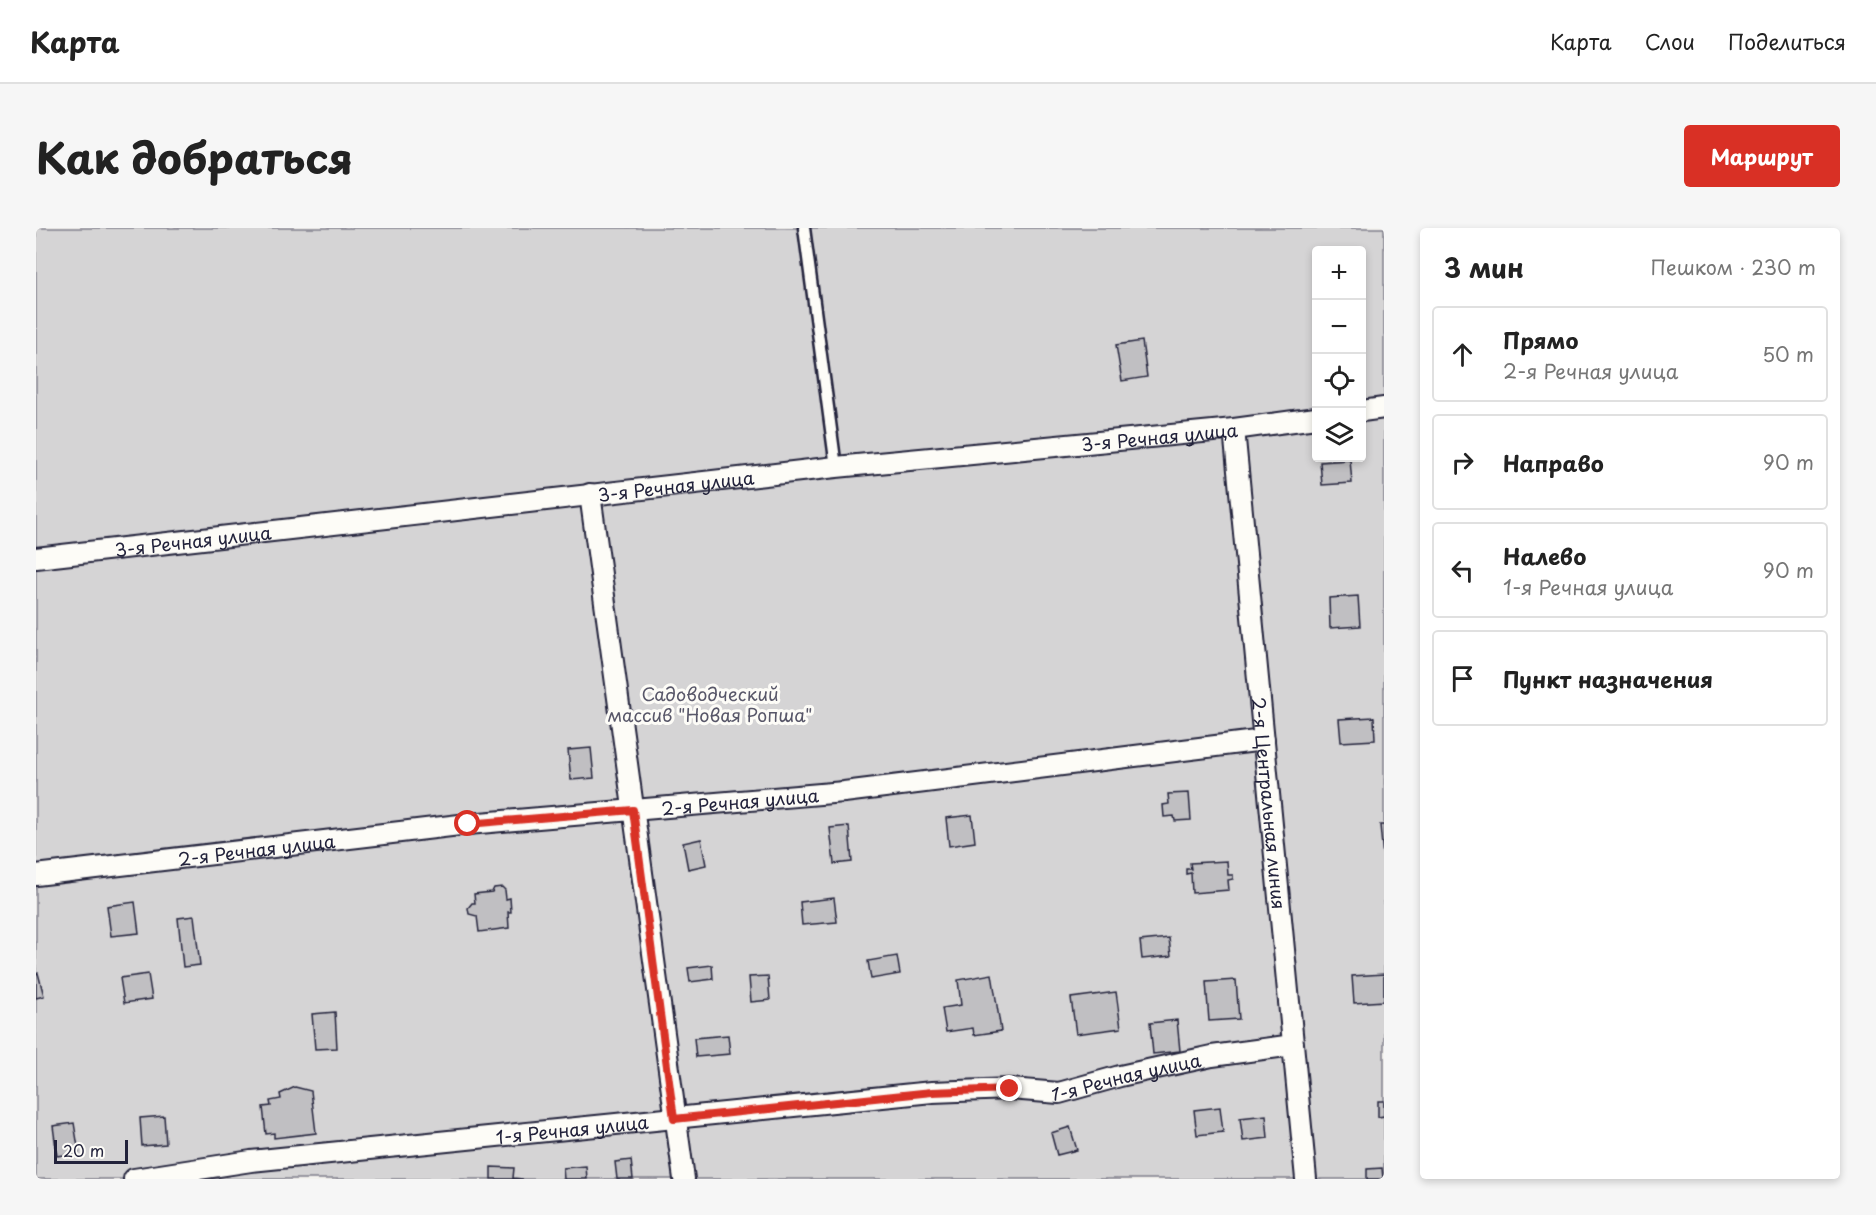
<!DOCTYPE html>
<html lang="ru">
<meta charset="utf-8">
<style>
:root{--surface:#fff;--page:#f6f6f6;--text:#222;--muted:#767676;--line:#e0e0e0;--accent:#d93025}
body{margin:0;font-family:"Playpen Sans",sans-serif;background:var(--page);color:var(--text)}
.controls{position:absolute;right:18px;top:18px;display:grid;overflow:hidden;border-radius:6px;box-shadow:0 3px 9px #0003}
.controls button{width:54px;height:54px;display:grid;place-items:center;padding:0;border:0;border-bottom:2px solid var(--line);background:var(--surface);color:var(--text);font:30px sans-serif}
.scale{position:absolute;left:18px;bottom:15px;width:74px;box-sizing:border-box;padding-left:6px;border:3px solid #22223b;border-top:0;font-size:16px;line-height:21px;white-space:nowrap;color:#22223b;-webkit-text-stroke:4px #fdfcf7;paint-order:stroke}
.stop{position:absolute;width:18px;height:18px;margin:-14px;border:4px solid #d93025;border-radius:50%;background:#fff}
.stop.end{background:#d93025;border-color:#fff;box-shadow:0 2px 6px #0008}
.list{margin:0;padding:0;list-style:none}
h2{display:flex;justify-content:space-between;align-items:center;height:78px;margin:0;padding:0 24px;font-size:26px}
h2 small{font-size:20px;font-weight:400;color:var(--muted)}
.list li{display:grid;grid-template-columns:39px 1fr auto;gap:18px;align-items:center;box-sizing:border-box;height:96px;margin:0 12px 12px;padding:0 12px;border:2px solid var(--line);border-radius:6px}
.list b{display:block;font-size:22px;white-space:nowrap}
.list p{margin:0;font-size:20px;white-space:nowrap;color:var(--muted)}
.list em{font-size:20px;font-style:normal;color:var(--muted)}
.icon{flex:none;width:33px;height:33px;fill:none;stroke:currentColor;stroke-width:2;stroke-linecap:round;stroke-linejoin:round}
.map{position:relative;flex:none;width:1348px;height:951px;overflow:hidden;border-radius:6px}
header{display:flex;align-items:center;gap:36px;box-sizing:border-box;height:84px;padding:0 30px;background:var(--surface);border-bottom:2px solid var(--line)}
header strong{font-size:28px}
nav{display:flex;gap:33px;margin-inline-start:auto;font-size:21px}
.intro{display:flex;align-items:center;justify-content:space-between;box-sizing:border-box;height:144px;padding:0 36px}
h1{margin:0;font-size:42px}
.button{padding:15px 27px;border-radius:6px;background:var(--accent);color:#fff;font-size:21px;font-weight:700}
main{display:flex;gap:36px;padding:0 36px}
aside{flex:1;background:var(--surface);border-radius:6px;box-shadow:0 3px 9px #0003}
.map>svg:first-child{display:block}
.green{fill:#d5d4d5;stroke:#7c7b88;stroke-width:1.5;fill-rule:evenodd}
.building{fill:#c0bfc2;stroke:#22223b;stroke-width:1.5}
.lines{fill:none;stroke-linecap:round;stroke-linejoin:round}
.service-casing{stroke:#22223b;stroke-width:15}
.minor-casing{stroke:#22223b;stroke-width:24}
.service{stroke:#fdfcf7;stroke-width:10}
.minor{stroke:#fdfcf7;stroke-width:20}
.route{stroke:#d93025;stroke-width:8}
.labels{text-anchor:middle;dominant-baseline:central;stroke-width:6;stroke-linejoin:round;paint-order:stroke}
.street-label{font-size:18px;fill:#22223b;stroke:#fdfcf7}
.park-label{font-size:18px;fill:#585769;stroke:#fdfcf7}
</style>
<header>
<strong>Карта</strong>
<nav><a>Карта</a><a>Слои</a><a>Поделиться</a></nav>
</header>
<div class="intro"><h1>Как добраться</h1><a class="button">Маршрут</a></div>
<main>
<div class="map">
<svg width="1348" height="951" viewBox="0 0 1348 951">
<rect width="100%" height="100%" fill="#f4f3ef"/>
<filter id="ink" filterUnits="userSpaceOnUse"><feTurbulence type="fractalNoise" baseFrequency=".0167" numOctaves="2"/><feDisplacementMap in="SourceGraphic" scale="12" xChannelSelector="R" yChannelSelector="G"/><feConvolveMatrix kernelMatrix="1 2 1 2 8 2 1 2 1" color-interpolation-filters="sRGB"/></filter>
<g filter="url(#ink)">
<!-- green -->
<path class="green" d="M0 0H1348V951H0ZM1280 22H1326V230H1280Z"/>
<!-- building -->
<g class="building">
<path d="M1106 113 1111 149 1086 153 1080 117Z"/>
<path d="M1314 232 1316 255 1286 257 1284 234Z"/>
<path d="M1322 368 1324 398 1294 400 1293 370Z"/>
<path d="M1338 489 1339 512 1305 514 1303 491Z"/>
<path d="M555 520 558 550 535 552 532 522Z"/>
<path d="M1153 565 1155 592 1139 593 1138 588 1128 589 1127 577 1133 576 1132 566Z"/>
<path d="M936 587 939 614 913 618 910 590Z"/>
<path d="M1344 597H1348V640Z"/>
<path d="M813 598 816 634 798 636 794 600Z"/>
<path d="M665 611 670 637 652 641 647 615Z"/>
<path d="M1191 633 1192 647H1197V651L1192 652 1193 662 1156 665 1155 645 1150 646V641H1155L1154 635Z"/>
<path d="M466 659 469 662 470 671 474 670 475 684H472L473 700 443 704 441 688 433 686 432 680 436 675H439L438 666 456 664 458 660Z"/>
<path d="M798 670 801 694 766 697 764 674Z"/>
<path d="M99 674 103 705 75 708 71 678Z"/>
<path d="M158 688 164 737 147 739 142 690Z"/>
<path d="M1133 710 1135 728 1106 731 1104 713Z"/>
<path d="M861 728 864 746 835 751 832 733Z"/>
<path d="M676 737 677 751 654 754 652 740Z"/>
<path d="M2 745 8 768 0 770V746Z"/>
<path d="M112 746 116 771 88 775 84 750Z"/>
<path d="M956 746 965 803 938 807 937 800 910 804 906 780 925 777 922 752Z"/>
<path d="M1348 746V773L1318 775 1316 748Z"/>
<path d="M732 748 734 772 715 774 713 749Z"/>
<path d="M1200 752 1203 791 1173 793 1170 754Z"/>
<path d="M1080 764 1085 800 1040 806 1035 770Z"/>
<path d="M299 784 301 820 279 821 276 786Z"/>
<path d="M1141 792 1144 823 1117 826 1114 795Z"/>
<path d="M692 807 694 826 660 829 658 810Z"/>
<path d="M259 859 275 863 280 905 238 910V905L230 906 227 879 235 878 234 873 245 871 244 866Z"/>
<path d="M1342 873H1348V888L1342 889Z"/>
<path d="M1184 879 1187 904 1161 907 1158 882Z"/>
<path d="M1230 887 1232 910 1207 913 1204 890Z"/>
<path d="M128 888 130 916 106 918 104 890Z"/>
<path d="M38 895 43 925 21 928 17 898Z"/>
<path d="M1034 899 1041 922 1021 927 1015 905Z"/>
<path d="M595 932 597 951H581L579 934Z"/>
<path d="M550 938 551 951H528L527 940Z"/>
<path d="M455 939 478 940 477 950 487 951H455Z"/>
<path d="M1346 940 1347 951H1331V941Z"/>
</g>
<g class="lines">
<defs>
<path id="service" d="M768 0 800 239"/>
<g id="minor">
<path d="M1326 183 1348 180"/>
<path id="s1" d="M1198 201 1270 951"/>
<path d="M554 266 648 951"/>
<path id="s2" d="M0 330 800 239 1198 201 1280 190"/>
<path id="s3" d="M0 647 432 596 808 564 1228 512"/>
<path id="s4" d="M98 951 215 933 896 864 974 861 1023 865 1084 848 1176 828 1257 817"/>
</g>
</defs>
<!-- service casing -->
<use href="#service" class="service-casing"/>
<!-- minor casing -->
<use href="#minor" class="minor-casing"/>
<!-- service -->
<use href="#service" class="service"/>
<!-- minor -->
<use href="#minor" class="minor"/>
</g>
</g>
<g class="lines" filter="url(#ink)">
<!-- route -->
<path class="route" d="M432 596 597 582 638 891 896 864 974 861"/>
</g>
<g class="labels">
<!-- street labels -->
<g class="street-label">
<text stroke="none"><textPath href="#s2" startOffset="1130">3-я Речная улица</textPath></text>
<text stroke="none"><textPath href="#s2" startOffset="644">3-я Речная улица</textPath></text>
<text stroke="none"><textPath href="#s2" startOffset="158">3-я Речная улица</textPath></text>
<text stroke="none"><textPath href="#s3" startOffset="708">2-я Речная улица</textPath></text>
<text stroke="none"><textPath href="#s1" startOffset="376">2-я Центральная линия</textPath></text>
<text stroke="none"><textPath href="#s3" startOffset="222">2-я Речная улица</textPath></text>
<text stroke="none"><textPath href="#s4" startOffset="999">1-я Речная улица</textPath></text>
<text stroke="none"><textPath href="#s4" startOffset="441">1-я Речная улица</textPath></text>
</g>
<!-- park labels -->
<g class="park-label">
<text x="674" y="465">Садоводческий<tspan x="674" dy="21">массив "Новая Ропша"</tspan></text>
</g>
</g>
</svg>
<div class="controls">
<button>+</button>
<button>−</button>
<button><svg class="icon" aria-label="locate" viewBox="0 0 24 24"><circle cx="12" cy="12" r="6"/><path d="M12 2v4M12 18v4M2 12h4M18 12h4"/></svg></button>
<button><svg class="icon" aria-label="layers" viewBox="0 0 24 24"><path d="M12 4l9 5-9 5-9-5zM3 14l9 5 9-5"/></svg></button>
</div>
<div class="scale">20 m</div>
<div class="stop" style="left:432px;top:596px"></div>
<div class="stop end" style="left:974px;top:861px"></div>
</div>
<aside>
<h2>3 мин<small>Пешком · 230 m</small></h2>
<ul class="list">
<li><svg class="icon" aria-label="ahead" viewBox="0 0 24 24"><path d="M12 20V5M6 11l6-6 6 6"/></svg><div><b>Прямо</b><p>2-я Речная улица</p></div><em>50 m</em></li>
<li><svg class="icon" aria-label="right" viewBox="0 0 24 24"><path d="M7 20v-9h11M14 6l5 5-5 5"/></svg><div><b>Направо</b></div><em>90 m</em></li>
<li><svg class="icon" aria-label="left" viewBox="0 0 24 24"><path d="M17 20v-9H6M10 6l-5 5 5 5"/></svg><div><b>Налево</b><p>1-я Речная улица</p></div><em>90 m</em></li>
<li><svg class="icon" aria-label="arrive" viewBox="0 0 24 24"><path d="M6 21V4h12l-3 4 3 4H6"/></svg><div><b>Пункт назначения</b></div></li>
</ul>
</aside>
</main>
